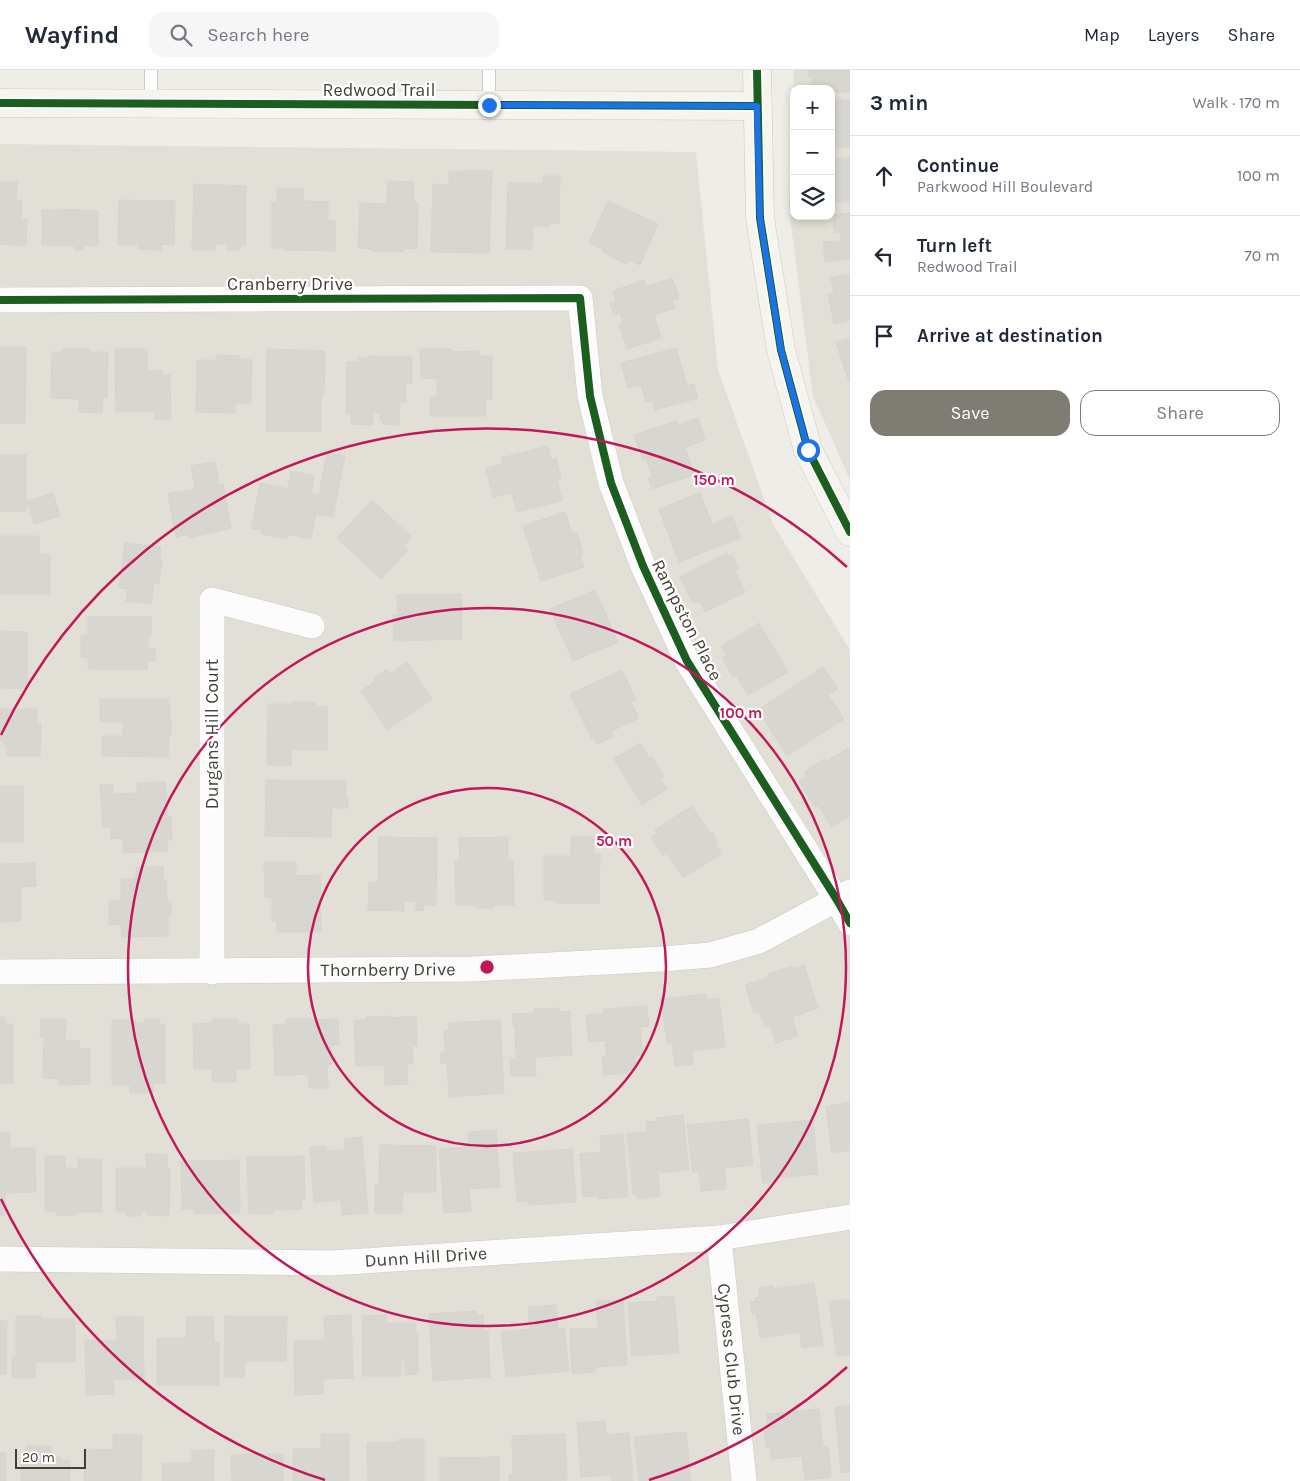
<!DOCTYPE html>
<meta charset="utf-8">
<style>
:root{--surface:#fff;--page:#f6f6f7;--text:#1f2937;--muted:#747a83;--line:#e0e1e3;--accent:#7f7c74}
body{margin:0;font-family:Karla,sans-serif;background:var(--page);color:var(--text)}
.controls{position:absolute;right:15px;top:15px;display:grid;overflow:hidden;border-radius:10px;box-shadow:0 2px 8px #0003}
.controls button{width:45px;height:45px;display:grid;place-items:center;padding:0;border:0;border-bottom:1px solid var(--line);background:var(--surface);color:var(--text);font:25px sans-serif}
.scale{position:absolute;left:15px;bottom:12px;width:71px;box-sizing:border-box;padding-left:5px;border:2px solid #433f35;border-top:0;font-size:14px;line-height:18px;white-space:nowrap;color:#433f35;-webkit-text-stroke:4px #fff;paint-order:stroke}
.stop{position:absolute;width:15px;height:15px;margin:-11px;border:4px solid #1a73e8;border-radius:50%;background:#fff}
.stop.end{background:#1a73e8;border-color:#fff;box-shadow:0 1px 5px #0008}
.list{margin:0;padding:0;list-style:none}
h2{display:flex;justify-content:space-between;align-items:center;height:65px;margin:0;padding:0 20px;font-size:21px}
h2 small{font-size:16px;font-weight:400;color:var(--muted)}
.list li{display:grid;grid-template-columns:32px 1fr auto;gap:15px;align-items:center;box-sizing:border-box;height:80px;padding:0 20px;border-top:1px solid var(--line)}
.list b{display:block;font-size:19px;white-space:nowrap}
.list p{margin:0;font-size:16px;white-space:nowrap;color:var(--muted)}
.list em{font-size:16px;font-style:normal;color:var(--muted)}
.actions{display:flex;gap:10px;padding:15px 20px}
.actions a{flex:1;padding:11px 0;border:1px solid var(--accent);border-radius:15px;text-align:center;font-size:18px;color:var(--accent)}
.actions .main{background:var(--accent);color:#fff}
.icon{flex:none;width:28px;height:28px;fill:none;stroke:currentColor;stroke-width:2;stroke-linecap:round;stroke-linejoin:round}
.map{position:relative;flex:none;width:850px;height:1411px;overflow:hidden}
header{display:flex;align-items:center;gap:30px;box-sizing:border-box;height:70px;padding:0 25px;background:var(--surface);border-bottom:1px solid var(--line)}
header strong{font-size:24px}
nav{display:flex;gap:28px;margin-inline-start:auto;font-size:18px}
.search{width:350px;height:45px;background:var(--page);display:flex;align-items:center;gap:12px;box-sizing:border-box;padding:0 18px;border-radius:15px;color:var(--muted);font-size:19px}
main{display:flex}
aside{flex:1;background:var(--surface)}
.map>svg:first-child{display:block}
.residential{fill:#e2dfd6;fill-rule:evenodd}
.building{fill:#d8d6d0;stroke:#d6d4ce}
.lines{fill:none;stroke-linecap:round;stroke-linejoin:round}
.lane-casing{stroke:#cac9c4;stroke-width:14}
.street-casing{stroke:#cac9c4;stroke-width:26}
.secondary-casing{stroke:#cccabf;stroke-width:29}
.lane{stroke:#fcfcfc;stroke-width:12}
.street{stroke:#fcfcfc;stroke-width:25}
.secondary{stroke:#f5f4ee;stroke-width:28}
.cycleway-casing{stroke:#fff;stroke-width:11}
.cycleway{stroke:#1b5e20;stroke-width:8}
.route{stroke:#1a73e8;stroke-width:6}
.ring{fill:none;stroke:#c2185b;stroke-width:2.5}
.labels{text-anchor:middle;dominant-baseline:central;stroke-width:4.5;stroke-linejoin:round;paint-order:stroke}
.street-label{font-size:18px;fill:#433f35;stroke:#fff}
.centre{fill:#c2185b;stroke:#fff;stroke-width:2.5}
.ring-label{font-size:15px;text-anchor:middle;font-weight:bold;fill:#c2185b;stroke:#fff;stroke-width:4.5;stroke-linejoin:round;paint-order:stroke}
</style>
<header>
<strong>Wayfind</strong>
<div class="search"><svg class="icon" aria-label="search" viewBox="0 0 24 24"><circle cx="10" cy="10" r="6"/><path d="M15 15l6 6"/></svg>Search here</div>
<nav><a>Map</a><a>Layers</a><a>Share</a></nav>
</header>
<main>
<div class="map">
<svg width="850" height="1411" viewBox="0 0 850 1411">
<rect width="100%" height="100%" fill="#eeede8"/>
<!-- residential -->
<g class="residential">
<path d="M794 0H850V410L813 326 789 139ZM794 19H831V146H794Z"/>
<path d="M0 74 696 82 718 300 773 454 850 580V1411H0Z"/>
</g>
<!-- building -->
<g class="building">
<path d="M808 0H850V22H831V19H826V15H812V7H808Z"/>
<rect x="831" y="30" width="19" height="47"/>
<path d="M850 88V131L831 133V89Z"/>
<path d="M463 100 492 101 489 183 431 182 433 114 449 115V101L463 102Z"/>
<path d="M543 106H560L559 153H550V156H533L532 179H506L508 113H543Z"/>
<path d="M388 111 414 112V133H418L417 179 403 178V182L371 181V179L358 178 360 133 387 134Z"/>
<path d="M0 112H17L16 130H22L21 149H27L26 176 0 174Z"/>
<path d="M194 114 246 116 245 175 241 174 240 180H227L228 174H215V180H192Z"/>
<path d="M277 118 304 119 303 131 328 132V151H335V181L285 180V178H272V132H277Z"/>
<path d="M119 130 175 131 174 175 161 174V180L138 179 139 175H118Z"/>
<path d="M608 131 658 154 640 195 629 190 627 194 602 182 603 179 589 173Z"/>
<path d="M62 139 98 141V176H83V180H75V176L42 175V140H62Z"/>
<path d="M850 143V189L825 192 823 172 841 171 840 162 834 163 833 145Z"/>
<path d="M850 204V250L834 254 828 224 834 223 831 208Z"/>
<path d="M672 208 679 228 672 230 675 238 654 245 661 268 627 279 619 255 623 254 620 243 614 245 610 233 616 231 613 221 644 210 646 217Z"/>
<path d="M850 268V311L849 312 836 272Z"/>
<path d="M0 277H26L25 353H0Z"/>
<path d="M676 278 687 316 694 314 698 328 655 340 652 330 646 332 641 315 628 318 621 293Z"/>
<path d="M63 279H89V282H108L107 328H103L102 343 79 342V329L51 328 52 282H63Z"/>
<path d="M115 279H147V301L162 300V305H170L171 349H155V341L116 342Z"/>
<path d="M267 279 325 281 324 325H321V361H266Z"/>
<path d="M420 279H452V282L480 281V286H492V329L485 330 486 346H430V327H437V308L421 309Z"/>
<path d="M216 285 240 286V289L252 290 251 333H235V343L196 342 197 290H216Z"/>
<path d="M368 286 412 287V313L406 312V332H400L399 355 383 354V351H380L381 343H373V355L351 354V343H346L347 292H359V288H368Z"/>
<path d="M698 348 705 370 685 377 694 405 652 419 648 408 652 407 646 388 643 389 634 365 676 351 678 355Z"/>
<path d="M548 376 551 390 556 388 561 408 557 409 562 431 517 442 512 423 493 427 486 398 503 394 501 388Z"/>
<path d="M327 383 345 386 333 447 316 444 311 469 288 464 287 469 261 464 262 460 251 458 260 413 288 419 291 401 314 406 311 423 319 425Z"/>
<rect x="0" y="385" width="26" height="56"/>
<path d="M215 392 219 415 223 414 231 458 189 468 188 464 176 467 168 424 195 419 191 396Z"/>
<path d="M53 423 60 446 34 454 27 431Z"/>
<path d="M700 423 712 454 732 446 741 468 679 492 659 439Z"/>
<path d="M372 430 412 467 404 475 408 480 381 509 337 468Z"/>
<path d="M565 442 572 464 577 462 583 484 580 485 584 497 541 511 523 456Z"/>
<path d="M0 466H39V484H50V524H0Z"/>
<path d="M125 473 161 477 160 490H162L159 513H154L151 534 126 531 128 519 119 518Z"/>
<path d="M727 483 729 487 732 485 739 499 735 501 745 522 705 542 699 530 693 533 680 507Z"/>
<path d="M595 520 618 572 573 591 550 539Z"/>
<path d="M461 524 462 569 394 571 393 545H398L397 525Z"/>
<path d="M88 547H151V567H148V578H155V591H147V600L88 599V587H81V565H88Z"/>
<path d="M759 553 788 602 748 625 736 605 733 607 722 588 727 585 721 576Z"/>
<path d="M0 561 27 562V619L0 618Z"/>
<path d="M407 592 432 629 387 660 361 621 376 611 374 608 387 599 390 604Z"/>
<path d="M823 597 838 619 828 625 844 649 787 686 758 640Z"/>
<path d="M622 600 636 630 631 632 639 648 612 661 614 666 597 674 594 668 592 669 570 624Z"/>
<path d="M100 629H168V635H170V650H171V665H169L168 687 102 686V666H123V652H100Z"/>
<path d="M292 632H316V636H327V680H291V696L267 695 268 634H292Z"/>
<path d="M0 639H37V653H41L40 686H7V677L0 670Z"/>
<path d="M640 673 649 688 652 687 664 706 660 708 667 719 642 735 614 689Z"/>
<path d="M848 678 850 681V746L832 757 818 735 815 737 799 711 807 706 804 702 824 689 826 692Z"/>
<path d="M266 710 346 711V728H348V738H332L331 767 265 766Z"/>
<path d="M165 712 168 747H171L172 770H167L168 781 123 783V768L111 769 110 757H103L100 715H113V724L137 723V713Z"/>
<rect x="0" y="716" width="23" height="56"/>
<path d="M692 736 710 763 712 762 718 772 715 774 721 784 683 808 667 783 663 786 651 767 657 763 655 760Z"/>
<path d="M571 766 594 767 593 784H600L599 833H556V830H544V786H571Z"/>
<path d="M379 767 437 768 436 835H423V841L416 840V832L404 831V841L368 840 369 812 378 813Z"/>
<path d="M508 767V790H513L514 835H494V838H476V835H456L455 790H460L459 768Z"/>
<path d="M264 792H296V806L320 805 321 862H277V851H272V827H265Z"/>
<path d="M35 793 36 816 21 817V851L0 852V794Z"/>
<path d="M163 796V810H166L167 831H171V846H168V866L122 867 121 854 109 855V831L121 830V809H136V797Z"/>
<path d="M804 895 818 938 792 947 798 966 776 973 770 955 765 957 759 942 754 943 745 915 769 907 768 904 792 896 793 899Z"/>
<path d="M706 924V930L719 928 725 977 692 981 693 994 675 996 672 973H667L661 929Z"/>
<path d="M647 936 649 956 640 957 643 985 635 986 636 1000 626 1001 627 1003 604 1005 602 987H607L605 970 589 972 586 945 604 944V939Z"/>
<path d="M559 938V942L570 941 572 985 535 987 536 1006H511L510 988H516L515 955H513L512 944 534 943V939Z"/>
<path d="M391 946 392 948 416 946 417 976H412L413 994H407L408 1014 385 1015 384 995 356 996 354 950H367L366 947Z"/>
<path d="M0 947H5V954H13V1013H0Z"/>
<path d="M311 948V950L338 949 339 975H331L332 994 327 995 328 1018H309L308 1004 275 1006 273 955H286V949Z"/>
<path d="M41 949H66L65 971H80L79 979H90V1014L59 1015V1009L43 1008 44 967H40Z"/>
<path d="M145 949H159V954H165V1013H153V1023H130V1015H112V950H136V953H145Z"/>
<path d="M212 949H238V954H249L250 999H236V1012H212V999H194L193 954 212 953Z"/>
<path d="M500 950 504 1023 449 1027 447 993H441L440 983 445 982 444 960H449V953Z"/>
<path d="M850 1032V1080L832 1083 826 1037Z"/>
<path d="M683 1045 689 1099 661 1103V1100L658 1101 660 1126 638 1129 637 1125H633L627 1064 647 1062 646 1052 657 1051 656 1048Z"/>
<path d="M748 1049 753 1095 724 1098 726 1119 701 1121 699 1101 693 1102 687 1055Z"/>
<path d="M813 1050 818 1104 777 1108 778 1112 763 1113 757 1055Z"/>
<path d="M496 1060 500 1117 469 1119 471 1141 444 1143 439 1079 469 1077 468 1062Z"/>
<path d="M0 1063H10V1078H35L36 1122 5 1123V1145H0Z"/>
<path d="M623 1064 628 1127 598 1129V1126L583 1127 580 1084 601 1082 600 1066Z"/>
<path d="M362 1067 368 1143 342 1145 341 1130 314 1132 310 1077 326 1076 327 1081 345 1080 344 1069Z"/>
<path d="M380 1075 436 1076V1122H403L402 1144 375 1143V1115H379Z"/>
<path d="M572 1079 576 1132 529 1135 528 1131 517 1132 513 1083Z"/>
<path d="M146 1084H167V1099H170L169 1146 147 1145V1141H141V1146H126V1142H116V1098H146Z"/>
<path d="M45 1086H65V1098H78V1089H102V1142H76V1145H56V1141H45Z"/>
<path d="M304 1086 305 1129H301L302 1139 273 1140V1144H249L247 1087Z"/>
<path d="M239 1090 240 1143 194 1144V1139H182L181 1091Z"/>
<path d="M814 1213 823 1275 802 1278 800 1262 760 1268 756 1244H752L750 1232 756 1231 755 1228 760 1227 759 1218 773 1216 774 1219Z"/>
<path d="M674 1226 679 1283 632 1286 628 1233 657 1231V1227Z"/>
<path d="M850 1229V1284L837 1286 829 1232Z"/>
<path d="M623 1230 627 1295 595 1297V1302L572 1304 570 1259 598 1258 596 1231Z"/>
<path d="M556 1235 558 1258H564L569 1301 506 1307 501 1262 530 1259 528 1237Z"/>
<path d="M476 1241 477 1245H483L484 1261H488L490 1307 433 1311 429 1244Z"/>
<path d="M351 1245 353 1308 323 1309V1324L295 1325 294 1271 325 1270 324 1246Z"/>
<path d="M386 1245V1253H415L416 1263H418V1304L405 1305V1290H401V1306H362V1246Z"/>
<path d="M16 1246H41V1249H75V1292H35V1308H12V1286H16Z"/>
<path d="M225 1246 287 1247 286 1291H245L244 1307H224Z"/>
<path d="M116 1247H143L144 1309H113L114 1324 86 1325 85 1270 117 1271Z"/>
<path d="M186 1247H214V1272H219V1315H157V1268H186Z"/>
<path d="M0 1250 7 1251 6 1304H0Z"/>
<path d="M850 1336V1402L841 1403 835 1337Z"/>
<path d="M819 1339 823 1377 828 1376 831 1407 805 1410 802 1386 772 1389 770 1377H766L764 1357H768L766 1344Z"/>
<path d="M605 1351 606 1365 629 1363 633 1411H612L611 1405 581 1407 577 1353Z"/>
<path d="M686 1362 691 1411H639L634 1367Z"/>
<path d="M113 1364 142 1365 141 1411H84V1379L113 1380Z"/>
<path d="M321 1364H349V1411H293V1379H321Z"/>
<path d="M565 1364 567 1410 509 1411V1404H513L512 1366Z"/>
<path d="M399 1369H424V1411H368L367 1373 399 1372Z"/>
<path d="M26 1376H51V1387H61V1390H70V1411H21V1387H26Z"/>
<path d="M192 1380H214V1411H162V1393H192Z"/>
<rect x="0" y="1383" width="6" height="28"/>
<path d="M283 1384V1411H232L231 1385Z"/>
<path d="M499 1387V1411H440V1388Z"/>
</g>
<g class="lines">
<defs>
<g id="lane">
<path d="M489 0V35"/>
<path d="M151 33V0"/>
</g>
<g id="street">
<path d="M0 230 580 228 590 326 611 413 643 496 687 591 837 830 850 853"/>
<path id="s1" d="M0 902 473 899 662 889 710 885 759 871 850 822"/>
<path d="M212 902V530L312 556"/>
<path id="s2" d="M719 1168 744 1411"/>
<path id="s3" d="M0 1189 332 1193 719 1168 850 1147"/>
</g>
<g id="secondary">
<path d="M757 0 760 148 781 280 808 380 850 462"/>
<path d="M0 33 757 36"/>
</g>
</defs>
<!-- lane casing -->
<use href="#lane" class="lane-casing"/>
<!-- street casing -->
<use href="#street" class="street-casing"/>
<!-- secondary casing -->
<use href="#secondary" class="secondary-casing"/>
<!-- lane -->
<use href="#lane" class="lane"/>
<!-- street -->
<use href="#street" class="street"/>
<!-- secondary -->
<use href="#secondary" class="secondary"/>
<defs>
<g id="cycleway">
<path d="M757 0 760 148 781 280 808 380 850 462"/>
<path d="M0 33 757 36"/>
<path d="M0 230 580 228 590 326 611 413 643 496 687 591 837 830 850 853"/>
</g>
</defs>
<!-- cycleway casing -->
<use href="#cycleway" class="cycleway-casing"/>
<!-- cycleway -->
<use href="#cycleway" class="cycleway"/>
</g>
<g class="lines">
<!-- route -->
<path class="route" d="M489 35 757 36 760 148 781 280 808 380"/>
</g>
<!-- distance rings -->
<g class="ring">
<circle cx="487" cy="897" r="179"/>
<circle cx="487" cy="897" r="359"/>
<path d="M847 1297A538 538 0 0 1 649 1410M325 1410A538 538 0 0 1 1 1129M1 665A538 538 0 0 1 847 497"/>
</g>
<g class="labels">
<!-- street labels -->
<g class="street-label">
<text x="379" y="20">Redwood Trail</text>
<text x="290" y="214">Cranberry Drive</text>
<text transform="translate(687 550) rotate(63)">Rampston Place</text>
<text transform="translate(212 664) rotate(-90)">Durgans Hill Court</text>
<text stroke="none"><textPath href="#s1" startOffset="388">Thornberry Drive</textPath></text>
<text stroke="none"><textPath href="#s3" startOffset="426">Dunn Hill Drive</textPath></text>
<text stroke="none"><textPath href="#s2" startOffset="122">Cypress Club Drive</textPath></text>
</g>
</g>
<circle cx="487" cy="897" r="8" class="centre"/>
<g class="ring-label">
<text x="714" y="415">150 m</text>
<text x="741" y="648">100 m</text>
<text x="614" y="776">50 m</text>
</g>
</svg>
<div class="controls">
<button>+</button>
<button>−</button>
<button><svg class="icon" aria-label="layers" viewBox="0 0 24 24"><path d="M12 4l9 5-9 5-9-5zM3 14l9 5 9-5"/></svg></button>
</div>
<div class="scale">20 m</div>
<div class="stop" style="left:808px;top:380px"></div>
<div class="stop end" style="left:489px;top:35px"></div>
</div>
<aside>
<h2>3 min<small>Walk · 170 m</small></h2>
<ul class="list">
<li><svg class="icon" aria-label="ahead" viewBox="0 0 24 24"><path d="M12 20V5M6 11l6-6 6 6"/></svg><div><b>Continue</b><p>Parkwood Hill Boulevard</p></div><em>100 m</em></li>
<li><svg class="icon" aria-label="left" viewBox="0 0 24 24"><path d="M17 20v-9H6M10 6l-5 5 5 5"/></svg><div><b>Turn left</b><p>Redwood Trail</p></div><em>70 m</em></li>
<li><svg class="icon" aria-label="arrive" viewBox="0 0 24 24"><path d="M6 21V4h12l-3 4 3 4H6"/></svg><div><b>Arrive at destination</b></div></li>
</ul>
<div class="actions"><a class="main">Save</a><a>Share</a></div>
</aside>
</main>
